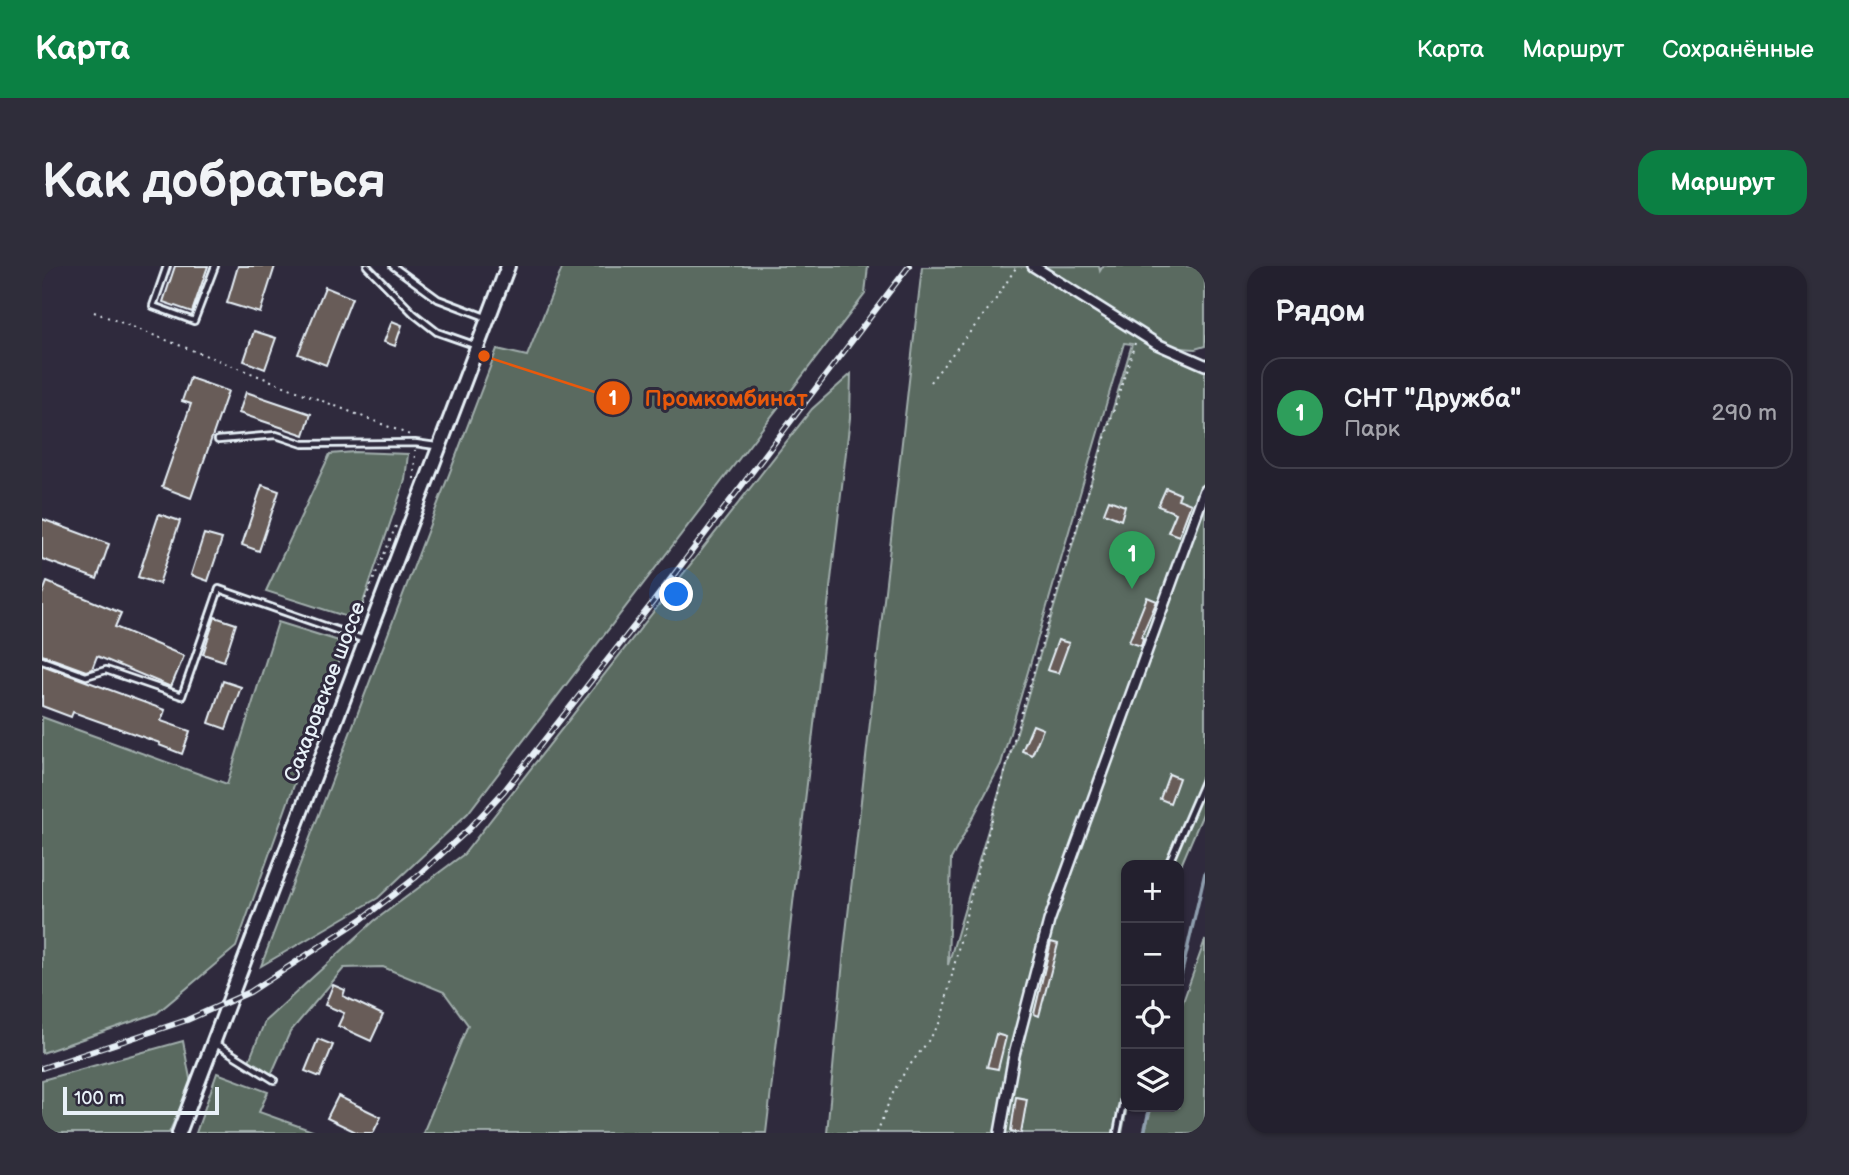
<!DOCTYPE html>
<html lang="ru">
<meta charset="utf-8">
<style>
:root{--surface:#23202e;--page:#2f2d3a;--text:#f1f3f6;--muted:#a3a3aa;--line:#403e4a;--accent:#0b8043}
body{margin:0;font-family:"Balsamiq Sans",sans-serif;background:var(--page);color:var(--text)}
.controls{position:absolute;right:21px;bottom:21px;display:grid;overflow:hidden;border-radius:14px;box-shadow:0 2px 5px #0004}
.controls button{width:63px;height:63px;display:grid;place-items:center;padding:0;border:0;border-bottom:2px solid var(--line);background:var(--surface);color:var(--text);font:35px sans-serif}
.scale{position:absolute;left:21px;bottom:18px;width:156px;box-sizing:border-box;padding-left:7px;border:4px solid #e8f1f8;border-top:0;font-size:19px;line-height:24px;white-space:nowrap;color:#e8f1f8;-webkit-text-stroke:5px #2f2a3d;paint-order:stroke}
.you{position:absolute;left:635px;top:329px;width:24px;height:24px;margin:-18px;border:5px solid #fff;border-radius:50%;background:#1a73e8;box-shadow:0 0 0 10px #1a73e833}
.badge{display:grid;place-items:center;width:46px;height:46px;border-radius:50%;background:var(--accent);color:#fff;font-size:23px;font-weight:700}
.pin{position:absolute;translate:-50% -58px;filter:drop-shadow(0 2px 4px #0008)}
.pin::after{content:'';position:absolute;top:37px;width:24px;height:21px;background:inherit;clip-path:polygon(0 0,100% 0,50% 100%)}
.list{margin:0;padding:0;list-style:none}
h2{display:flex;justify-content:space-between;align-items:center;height:91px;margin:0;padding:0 28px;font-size:30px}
h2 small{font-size:23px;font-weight:400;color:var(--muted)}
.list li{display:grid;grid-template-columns:46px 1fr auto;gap:21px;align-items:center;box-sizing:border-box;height:112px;margin:0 14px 14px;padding:0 14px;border:2px solid var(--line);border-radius:21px}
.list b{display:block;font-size:26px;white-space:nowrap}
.list p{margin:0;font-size:23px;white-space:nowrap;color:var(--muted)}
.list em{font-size:23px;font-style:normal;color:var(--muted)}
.icon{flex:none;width:38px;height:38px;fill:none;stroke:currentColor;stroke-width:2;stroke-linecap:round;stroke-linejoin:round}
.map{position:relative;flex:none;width:1163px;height:867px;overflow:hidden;border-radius:21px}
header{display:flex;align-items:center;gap:42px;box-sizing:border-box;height:98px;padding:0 35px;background:var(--accent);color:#fff}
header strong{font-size:33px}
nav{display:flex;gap:38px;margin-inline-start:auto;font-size:24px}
.intro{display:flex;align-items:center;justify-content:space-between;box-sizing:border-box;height:168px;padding:0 42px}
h1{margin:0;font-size:49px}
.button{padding:18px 32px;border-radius:21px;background:var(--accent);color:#fff;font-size:24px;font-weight:700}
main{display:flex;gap:42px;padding:0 42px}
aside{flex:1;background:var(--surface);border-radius:21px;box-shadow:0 2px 5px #0004}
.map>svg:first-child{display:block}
.green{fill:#5a6a61;stroke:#a1aeac;stroke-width:2;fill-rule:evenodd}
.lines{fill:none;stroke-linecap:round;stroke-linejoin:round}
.stream{stroke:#8e9eae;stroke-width:3.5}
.building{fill:#685c58;stroke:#e8f1f8;stroke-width:2}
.lane-casing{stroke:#e8f1f8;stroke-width:10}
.street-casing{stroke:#e8f1f8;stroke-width:14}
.secondary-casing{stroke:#e8f1f8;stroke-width:18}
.path{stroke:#e8f1f8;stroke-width:2;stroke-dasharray:2 5;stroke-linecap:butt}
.lane{stroke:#2f2a3d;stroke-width:4.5}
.street{stroke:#2f2a3d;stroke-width:9}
.secondary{stroke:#2f2a3d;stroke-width:12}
.rail-casing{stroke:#e8f1f8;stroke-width:6}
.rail{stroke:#2f2a3d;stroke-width:3.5;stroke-dasharray:10;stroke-linecap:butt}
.labels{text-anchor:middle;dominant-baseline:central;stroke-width:6;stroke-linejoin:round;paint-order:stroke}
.street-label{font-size:21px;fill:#e8f1f8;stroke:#2f2a3d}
.leader{fill:none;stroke:#e8590c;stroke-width:2.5}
.callout-dot{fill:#e8590c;stroke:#2f2a3d;stroke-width:2.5}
.mark-label{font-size:21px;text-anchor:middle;font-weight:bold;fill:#fff}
.callout-label{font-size:23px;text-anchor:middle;font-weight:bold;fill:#e8590c;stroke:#2f2a3d;stroke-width:6;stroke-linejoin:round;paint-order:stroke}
</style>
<header>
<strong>Карта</strong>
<nav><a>Карта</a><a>Маршрут</a><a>Сохранённые</a></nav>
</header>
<div class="intro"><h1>Как добраться</h1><a class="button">Маршрут</a></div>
<main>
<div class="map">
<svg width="1163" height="867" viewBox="0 0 1163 867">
<rect width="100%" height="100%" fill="#2f2a3d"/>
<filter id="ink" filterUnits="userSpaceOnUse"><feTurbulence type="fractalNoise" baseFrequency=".0143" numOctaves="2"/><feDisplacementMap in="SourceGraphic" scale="14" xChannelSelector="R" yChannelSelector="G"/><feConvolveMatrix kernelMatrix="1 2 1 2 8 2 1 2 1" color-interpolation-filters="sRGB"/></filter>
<g filter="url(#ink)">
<!-- green -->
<g class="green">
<path d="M521 0H826L823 28 426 547 336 632 219 700 455 83 485 90Z"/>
<path d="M1057 0 1058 5 1061 0H1163V80L1153 83 1125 81 1163 104V543L1137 604V599H1084L1085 841 1080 867H785L802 684 880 1ZM1082 77 1090 78 906 699 909 593 959 498Z"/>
<path d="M809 108 808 152 724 867H381L426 759 402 726 341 701 302 702 248 766 229 809 207 795 223 755 332 655 422 588 770 143Z"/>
<path d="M312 186 366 188 363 214 315 354 224 325 288 188Z"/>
<path d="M236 356 303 377 194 681 115 747 0 787V451L185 518Z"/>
<path d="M1163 674V867H1102L1110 841H1137V747Z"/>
<path d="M141 775 149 818 127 867H0V814Z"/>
<path d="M175 807 226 826 217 846 276 867H154Z"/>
</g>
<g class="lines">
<!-- stream -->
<g class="stream">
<path d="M1137 718 1163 607"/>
<path d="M1102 867 1108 841"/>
</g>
</g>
<!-- building -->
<g class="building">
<path d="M133 0H166L150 46 121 36Z"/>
<path d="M196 0H233L218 47 185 37Z"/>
<path d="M283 21 310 32 284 99 256 88Z"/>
<path d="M350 55 360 59 353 80 342 76Z"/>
<path d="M212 65 234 72 223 103 202 95Z"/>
<path d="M148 112 186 125 149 232 120 221 149 138 140 135Z"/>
<path d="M204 126 269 148 262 169 197 147Z"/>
<path d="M220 219 237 225 217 285 200 279Z"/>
<path d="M1124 222 1138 228 1136 233 1149 238 1137 270 1126 266 1134 247 1116 240Z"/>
<path d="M1067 234 1083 240 1079 254 1062 247Z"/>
<path d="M117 248 138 255 117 318 96 311Z"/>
<path d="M0 253 67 278 55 313 0 293Z"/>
<path d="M162 268 180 273 166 315 149 309Z"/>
<path d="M5 316 79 347 73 361 142 390 129 421 55 390 50 403 44 405 0 389V329Z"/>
<path d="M1105 331 1115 335 1099 371 1101 372 1099 380 1087 376Z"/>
<path d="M173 351 194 358 182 395 161 388Z"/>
<path d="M1016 374 1027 377 1016 407 1005 404Z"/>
<path d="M0 399 123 444 119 455 148 465 140 488 117 479 118 477 31 446 29 451 0 440Z"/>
<path d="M181 415 199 421 184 463 167 457Z"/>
<path d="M991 459 1001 463 990 489 980 485Z"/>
<path d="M1127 508 1137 512 1128 537 1118 533Z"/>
<path d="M1009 676 1016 678 997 750 992 748Z"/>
<path d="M291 719 303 724 301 730 341 749 329 775 296 760 302 747 283 739Z"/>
<path d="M954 768 964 771 956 803 945 801Z"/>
<path d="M276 773 291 779 278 811 263 805Z"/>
<path d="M296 830 339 851 331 867H316L285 852Z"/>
<path d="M974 831 985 833 979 867 969 865Z"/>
</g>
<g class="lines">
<defs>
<g id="lane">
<path d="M125 0 111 40 152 55 173 0"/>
<path d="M325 0 372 48 395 66 435 80"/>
<path d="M351 0 396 33 446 52"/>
<path d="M176 174 234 169 261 178 373 177 394 180"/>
<path d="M0 394 44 410 64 404 140 430 177 323 323 374"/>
<path d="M1126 599 1163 513"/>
<path d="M174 778 232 814"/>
<path d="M1075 867 1084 821"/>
</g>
<g id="street">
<path d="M991 0 1115 78 1163 99"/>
<path d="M958 867 972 789 1007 655 1163 224"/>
</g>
<path id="secondary" d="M137 867 466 0"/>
</defs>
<!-- lane casing -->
<use href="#lane" class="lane-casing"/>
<!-- street casing -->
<use href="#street" class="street-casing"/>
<!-- secondary casing -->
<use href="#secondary" class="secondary-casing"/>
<!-- path -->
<g class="path">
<path d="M52 46 368 169"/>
<path d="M888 116 952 36 975 0"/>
<path d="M372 213 373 184"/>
<path d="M317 360 319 343 354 260"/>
<path d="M835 867C843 846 850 825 863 806 876 787 891 772 900 751L928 633 976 459 1023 299 1093 77"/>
</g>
<!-- lane -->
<use href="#lane" class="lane"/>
<!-- street -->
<use href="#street" class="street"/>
<!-- secondary -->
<use href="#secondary" class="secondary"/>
<defs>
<path id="rail" d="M0 802 145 754 208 726 320 653 373 612 427 563 462 525 608 340 867 0"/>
</defs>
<!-- rail casing -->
<use href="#rail" class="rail-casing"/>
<!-- rail -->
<use href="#rail" class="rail"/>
</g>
</g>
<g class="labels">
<!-- street labels -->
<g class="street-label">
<text transform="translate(283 426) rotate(-69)">Сахаровское шоссе</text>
</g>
</g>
<!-- callouts -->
<path class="leader" d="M442 90L571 132"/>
<g class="callout-dot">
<circle cx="442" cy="90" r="7"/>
<circle cx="571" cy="132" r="18"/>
</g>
<g class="mark-label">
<text x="571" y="139">1</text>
</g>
<g class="callout-label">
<text x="684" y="140">Промкомбинат</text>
</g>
</svg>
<div class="controls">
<button>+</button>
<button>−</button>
<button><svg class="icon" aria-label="locate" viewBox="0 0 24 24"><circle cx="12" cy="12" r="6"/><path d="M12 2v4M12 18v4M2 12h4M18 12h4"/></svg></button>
<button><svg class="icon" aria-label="layers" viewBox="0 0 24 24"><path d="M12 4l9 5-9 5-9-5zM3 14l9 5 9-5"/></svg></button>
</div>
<div class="scale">100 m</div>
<div class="you"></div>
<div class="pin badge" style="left:1090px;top:323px;background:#2e9e5b">1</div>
</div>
<aside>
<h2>Рядом<small></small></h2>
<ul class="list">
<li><span class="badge" style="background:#2e9e5b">1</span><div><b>СНТ &quot;Дружба&quot;</b><p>Парк</p></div><em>290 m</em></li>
</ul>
</aside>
</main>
